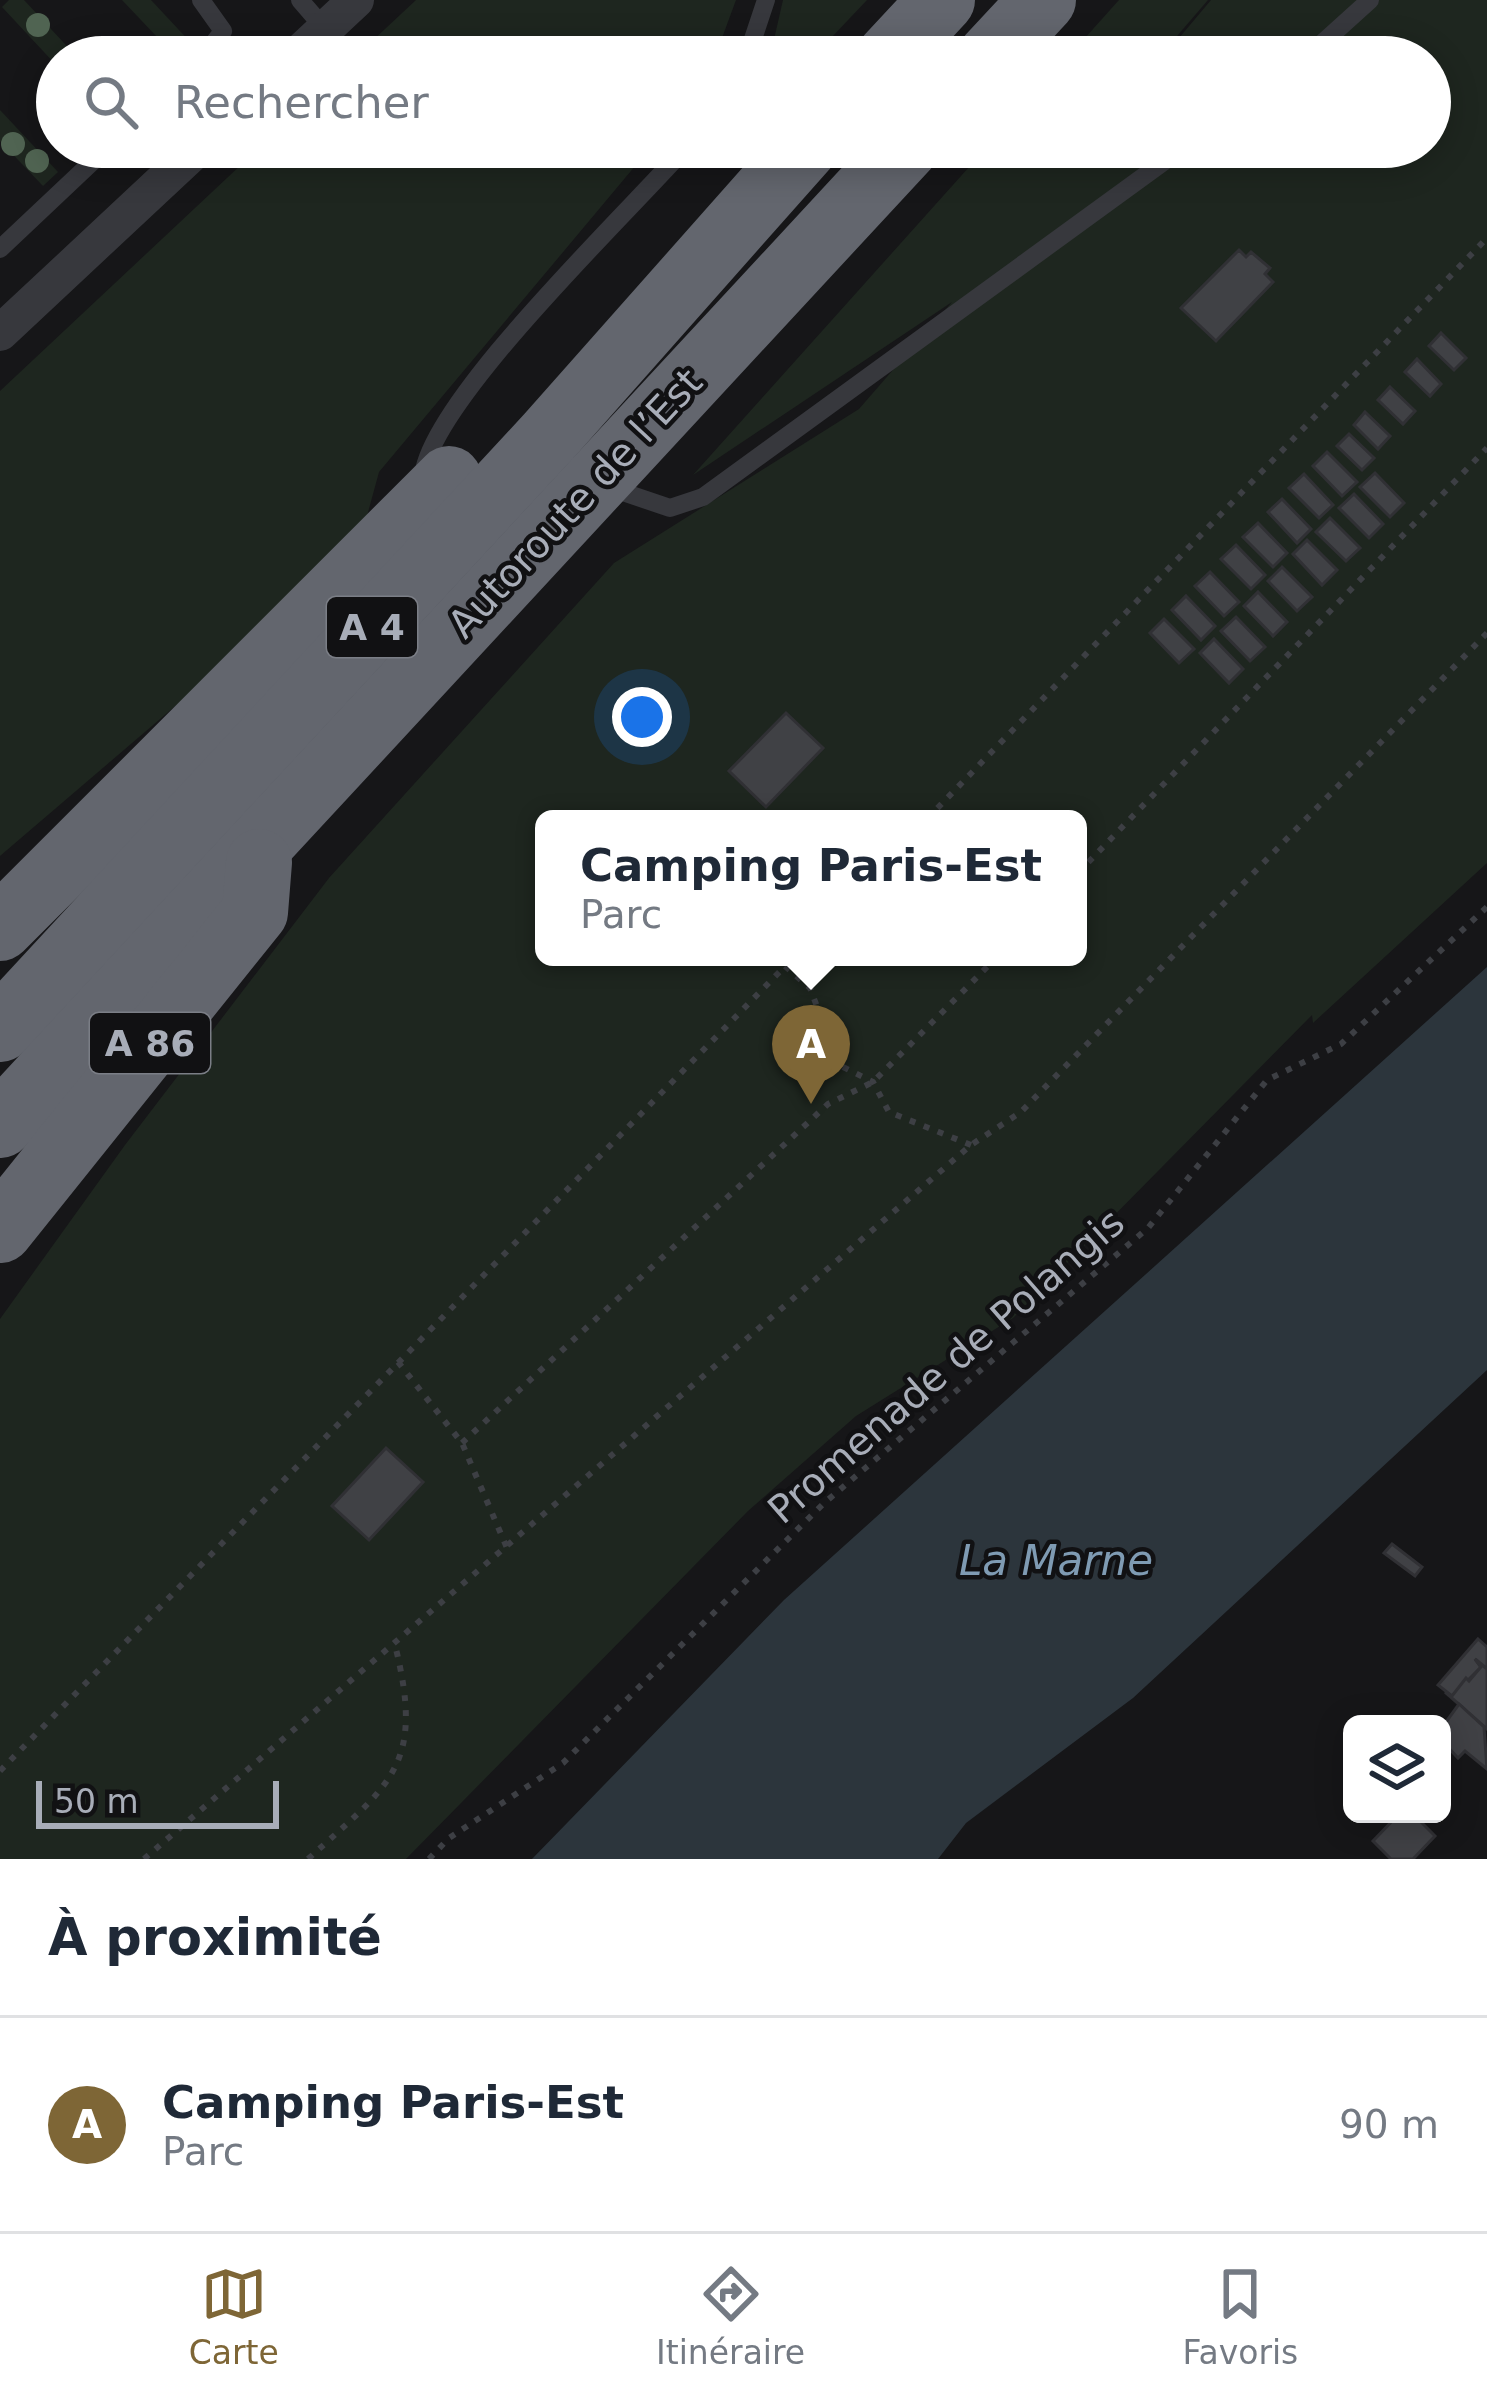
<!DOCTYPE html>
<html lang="fr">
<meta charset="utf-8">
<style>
:root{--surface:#fff;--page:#f2f2f3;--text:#1f2937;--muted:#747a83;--line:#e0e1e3;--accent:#7e6636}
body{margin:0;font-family:"DejaVu Sans",sans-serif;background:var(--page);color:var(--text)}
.controls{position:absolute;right:36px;bottom:36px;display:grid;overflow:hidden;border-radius:18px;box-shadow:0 6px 30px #0003}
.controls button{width:108px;height:108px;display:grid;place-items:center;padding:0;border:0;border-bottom:3px solid var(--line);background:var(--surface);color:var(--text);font:60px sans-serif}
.scale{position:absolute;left:36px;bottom:30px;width:243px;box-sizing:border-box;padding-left:12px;border:6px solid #a8adb8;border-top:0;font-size:33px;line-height:42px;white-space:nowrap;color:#a8adb8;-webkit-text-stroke:9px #111113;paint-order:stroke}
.you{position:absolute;left:642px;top:717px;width:42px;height:42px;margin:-30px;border:9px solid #fff;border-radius:50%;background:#1a73e8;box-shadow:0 0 0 18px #1a73e833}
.badge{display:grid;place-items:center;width:78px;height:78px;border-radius:50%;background:var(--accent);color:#fff;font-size:39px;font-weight:700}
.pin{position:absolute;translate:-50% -99px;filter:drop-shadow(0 3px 6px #0008)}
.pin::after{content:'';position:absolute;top:63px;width:42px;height:36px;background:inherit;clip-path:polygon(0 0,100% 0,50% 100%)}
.popup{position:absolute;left:535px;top:810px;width:552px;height:156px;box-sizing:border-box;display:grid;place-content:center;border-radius:18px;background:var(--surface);filter:drop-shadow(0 3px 9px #0005);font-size:39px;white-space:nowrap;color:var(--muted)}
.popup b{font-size:45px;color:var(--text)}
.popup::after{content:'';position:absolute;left:50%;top:100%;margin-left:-24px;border:24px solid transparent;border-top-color:var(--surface)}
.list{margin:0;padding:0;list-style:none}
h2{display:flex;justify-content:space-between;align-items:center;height:156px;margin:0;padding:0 48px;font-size:51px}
h2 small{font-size:39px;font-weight:400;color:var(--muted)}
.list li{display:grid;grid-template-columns:78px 1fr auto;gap:36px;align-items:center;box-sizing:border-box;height:216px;padding:0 48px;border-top:3px solid var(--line)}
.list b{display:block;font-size:45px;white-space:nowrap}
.list p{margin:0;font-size:39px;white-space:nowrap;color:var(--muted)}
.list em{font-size:39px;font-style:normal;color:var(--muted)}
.icon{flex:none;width:66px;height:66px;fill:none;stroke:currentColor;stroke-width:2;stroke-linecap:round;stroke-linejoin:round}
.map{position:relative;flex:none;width:1487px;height:1859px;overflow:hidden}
.search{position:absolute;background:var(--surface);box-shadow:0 6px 30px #0003;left:36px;right:36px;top:36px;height:132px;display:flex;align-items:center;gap:30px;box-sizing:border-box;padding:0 42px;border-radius:66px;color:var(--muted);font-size:45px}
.sheet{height:372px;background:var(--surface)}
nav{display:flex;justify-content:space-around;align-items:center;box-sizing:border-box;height:168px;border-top:3px solid var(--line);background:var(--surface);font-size:33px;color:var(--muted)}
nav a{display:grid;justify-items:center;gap:6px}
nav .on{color:var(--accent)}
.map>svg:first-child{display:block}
.green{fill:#1e261f;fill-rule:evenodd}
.water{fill:#2c353c}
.building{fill:#404145;stroke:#303034;stroke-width:3}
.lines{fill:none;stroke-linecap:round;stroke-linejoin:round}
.path{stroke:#3d3f44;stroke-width:6;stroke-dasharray:6 9;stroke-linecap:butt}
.lane{stroke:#37383d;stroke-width:18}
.street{stroke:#37383d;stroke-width:36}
.highway{stroke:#63666e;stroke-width:66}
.tree{fill:#506452}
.labels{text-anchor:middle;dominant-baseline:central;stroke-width:9;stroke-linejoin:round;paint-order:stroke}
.shield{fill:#111113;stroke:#7b7e86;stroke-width:3}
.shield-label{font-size:36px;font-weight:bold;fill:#a8adb8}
.street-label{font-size:39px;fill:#a8adb8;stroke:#111113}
.water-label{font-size:42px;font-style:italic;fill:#7f9bb3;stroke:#111113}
</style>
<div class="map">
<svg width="1487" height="1859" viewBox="0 0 1487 1859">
<rect width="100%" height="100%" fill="#161618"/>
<!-- green -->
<g class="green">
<path d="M9 0H24L77 57H57V66L2 7Z"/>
<path d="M122 0H151L193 45 176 57Z"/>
<path d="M416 0H736L715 57H355Z"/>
<path d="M783 0H867L813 57H770Z"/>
<path d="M1119 0H1208L1159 57H1068Z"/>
<path d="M1211 0H1487V863L1313 1023 1312 1015 1013 1318 856 1416 748 1511 406 1859H0V1319L125 1145 329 878 614 563 859 409 952 302 693 475 987 147H1430V57H1163ZM544 819H1078V957H544Z"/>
<path d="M0 110 58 172 43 186 0 141Z"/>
<path d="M260 147H651L379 472 364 527 201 684 0 856V391Z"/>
</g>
<!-- water -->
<path class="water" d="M1487 967V1370L1133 1698 966 1823 938 1859H532L784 1600Z"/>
<!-- building -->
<g class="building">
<path d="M1239 250 1246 257 1251 252 1270 268 1265 274 1273 282 1216 341 1181 308Z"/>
<path d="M1441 333 1466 358 1454 370 1429 346Z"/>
<path d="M1417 359 1441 384 1430 396 1405 372Z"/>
<path d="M1390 387 1415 411 1403 424 1378 400Z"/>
<path d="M1365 412 1390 436 1378 449 1354 425Z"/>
<path d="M1349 434 1374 458 1362 470 1337 446Z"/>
<path d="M1327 452 1357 482 1342 496 1313 466Z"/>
<path d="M1375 473 1404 503 1390 517 1360 487Z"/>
<path d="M1304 474 1333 505 1319 518 1289 488Z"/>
<path d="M1354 494 1383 524 1369 538 1339 508Z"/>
<path d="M1282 499 1311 529 1297 543 1268 512Z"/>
<path d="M1330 518 1360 548 1346 561 1316 532Z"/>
<path d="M1258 523 1287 553 1273 567 1243 537Z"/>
<path d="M1307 540 1337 570 1322 585 1293 554Z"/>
<path d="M1236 545 1265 575 1251 589 1221 559Z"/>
<path d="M1282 567 1312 597 1297 611 1268 581Z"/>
<path d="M1210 572 1239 602 1224 616 1195 586Z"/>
<path d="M1258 592 1287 622 1273 636 1244 606Z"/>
<path d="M1186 596 1215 626 1201 640 1172 610Z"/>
<path d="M1236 617 1265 647 1250 661 1221 631Z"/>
<path d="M1164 619 1194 649 1179 663 1150 633Z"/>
<path d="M1214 639 1243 669 1229 683 1200 653Z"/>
<path d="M786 713 823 748 766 807 729 771Z"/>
<path d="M386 1448 423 1482 369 1540 332 1506Z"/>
<path d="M1392 1544 1422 1567 1415 1576 1384 1553Z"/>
<path d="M1478 1639 1487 1647V1669L1475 1659 1481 1667 1452 1696 1438 1685Z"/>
<path d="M1475 1659 1487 1669V1729L1445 1692 1452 1696 1466 1678 1469 1681 1481 1667Z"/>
<path d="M1459 1704 1484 1727 1487 1769 1465 1751 1458 1758 1442 1741 1443 1726Z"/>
<path d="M1399 1814H1413L1435 1836 1413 1859H1391L1373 1841Z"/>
</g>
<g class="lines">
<!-- path -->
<g class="path">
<path d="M927 819 1487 238"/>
<path d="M1078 873 1487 448"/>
<path d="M785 966 810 988 839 1065 873 1082 889 1112 971 1145"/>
<path d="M398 1362 462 1443 507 1548"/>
<path d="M462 1443 828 1104 873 1082 997 957"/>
<path d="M0 1771 794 957"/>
<path d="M144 1859 971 1145 1021 1112 1487 633"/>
<path d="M308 1859C392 1783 425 1765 395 1645"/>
<path d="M429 1859 449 1838 563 1763 823 1504 1148 1228 1267 1080 1341 1044 1487 907"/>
</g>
<!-- lane -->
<g class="lane">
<path d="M201 0 223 31 203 57"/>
<path d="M300 0 325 29"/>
<path d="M747 57 766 0"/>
<path d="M1307 57 1370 0"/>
<path d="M0 249 108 147"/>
<path d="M423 478C426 405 630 211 686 147"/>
<path d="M611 488 670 508 703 497 1184 147"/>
</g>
<!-- street -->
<g class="street">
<path d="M295 57 356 0"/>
<path d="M0 333 199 147"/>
</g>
<!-- highway -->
<g class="highway">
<path d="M889 57 942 0"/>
<path d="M990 57 1043 0"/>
<path d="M0 928 449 479"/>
<path d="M0 1029 549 436 805 147"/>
<path d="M0 1125 906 147"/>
<path d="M0 1230 255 912 259 862"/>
</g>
</g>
<!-- trees -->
<g class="tree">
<circle cx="38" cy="25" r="12"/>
<circle cx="13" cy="144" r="12"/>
<circle cx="37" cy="161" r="12"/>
</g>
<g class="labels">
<!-- shield labels -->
<g class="shield">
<rect x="327" y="597" width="90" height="60" rx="9"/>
<rect x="90" y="1013" width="120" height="60" rx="9"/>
</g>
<g class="shield-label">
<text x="372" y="627">A 4</text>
<text x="150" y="1043">A 86</text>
</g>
<!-- street labels -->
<g class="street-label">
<text transform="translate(575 503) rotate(-47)">Autoroute de l’Est</text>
<text transform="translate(946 1366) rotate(-41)">Promenade de Polangis</text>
</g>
<!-- water labels -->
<g class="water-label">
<text x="1056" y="1560">La Marne</text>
</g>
</g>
</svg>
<div class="controls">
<button><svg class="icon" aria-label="layers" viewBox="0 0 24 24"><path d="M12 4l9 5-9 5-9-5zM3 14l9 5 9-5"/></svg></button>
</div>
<div class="scale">50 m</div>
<div class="you"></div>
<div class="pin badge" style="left:811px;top:1104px">A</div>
<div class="popup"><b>Camping Paris-Est</b>Parc</div>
<div class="search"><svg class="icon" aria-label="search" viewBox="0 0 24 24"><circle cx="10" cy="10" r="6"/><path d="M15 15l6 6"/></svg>Rechercher</div>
</div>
<section class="sheet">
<h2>À proximité<small></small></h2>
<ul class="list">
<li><span class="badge">A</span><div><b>Camping Paris-Est</b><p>Parc</p></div><em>90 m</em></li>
</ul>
</section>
<nav>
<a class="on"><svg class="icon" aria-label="map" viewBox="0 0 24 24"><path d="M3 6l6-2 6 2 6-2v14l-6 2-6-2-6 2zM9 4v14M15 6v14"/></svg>Carte</a>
<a><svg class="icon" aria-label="directions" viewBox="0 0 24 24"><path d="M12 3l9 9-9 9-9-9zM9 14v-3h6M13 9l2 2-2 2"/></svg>Itinéraire</a>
<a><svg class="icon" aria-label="saved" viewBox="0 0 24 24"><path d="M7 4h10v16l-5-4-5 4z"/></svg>Favoris</a>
</nav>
